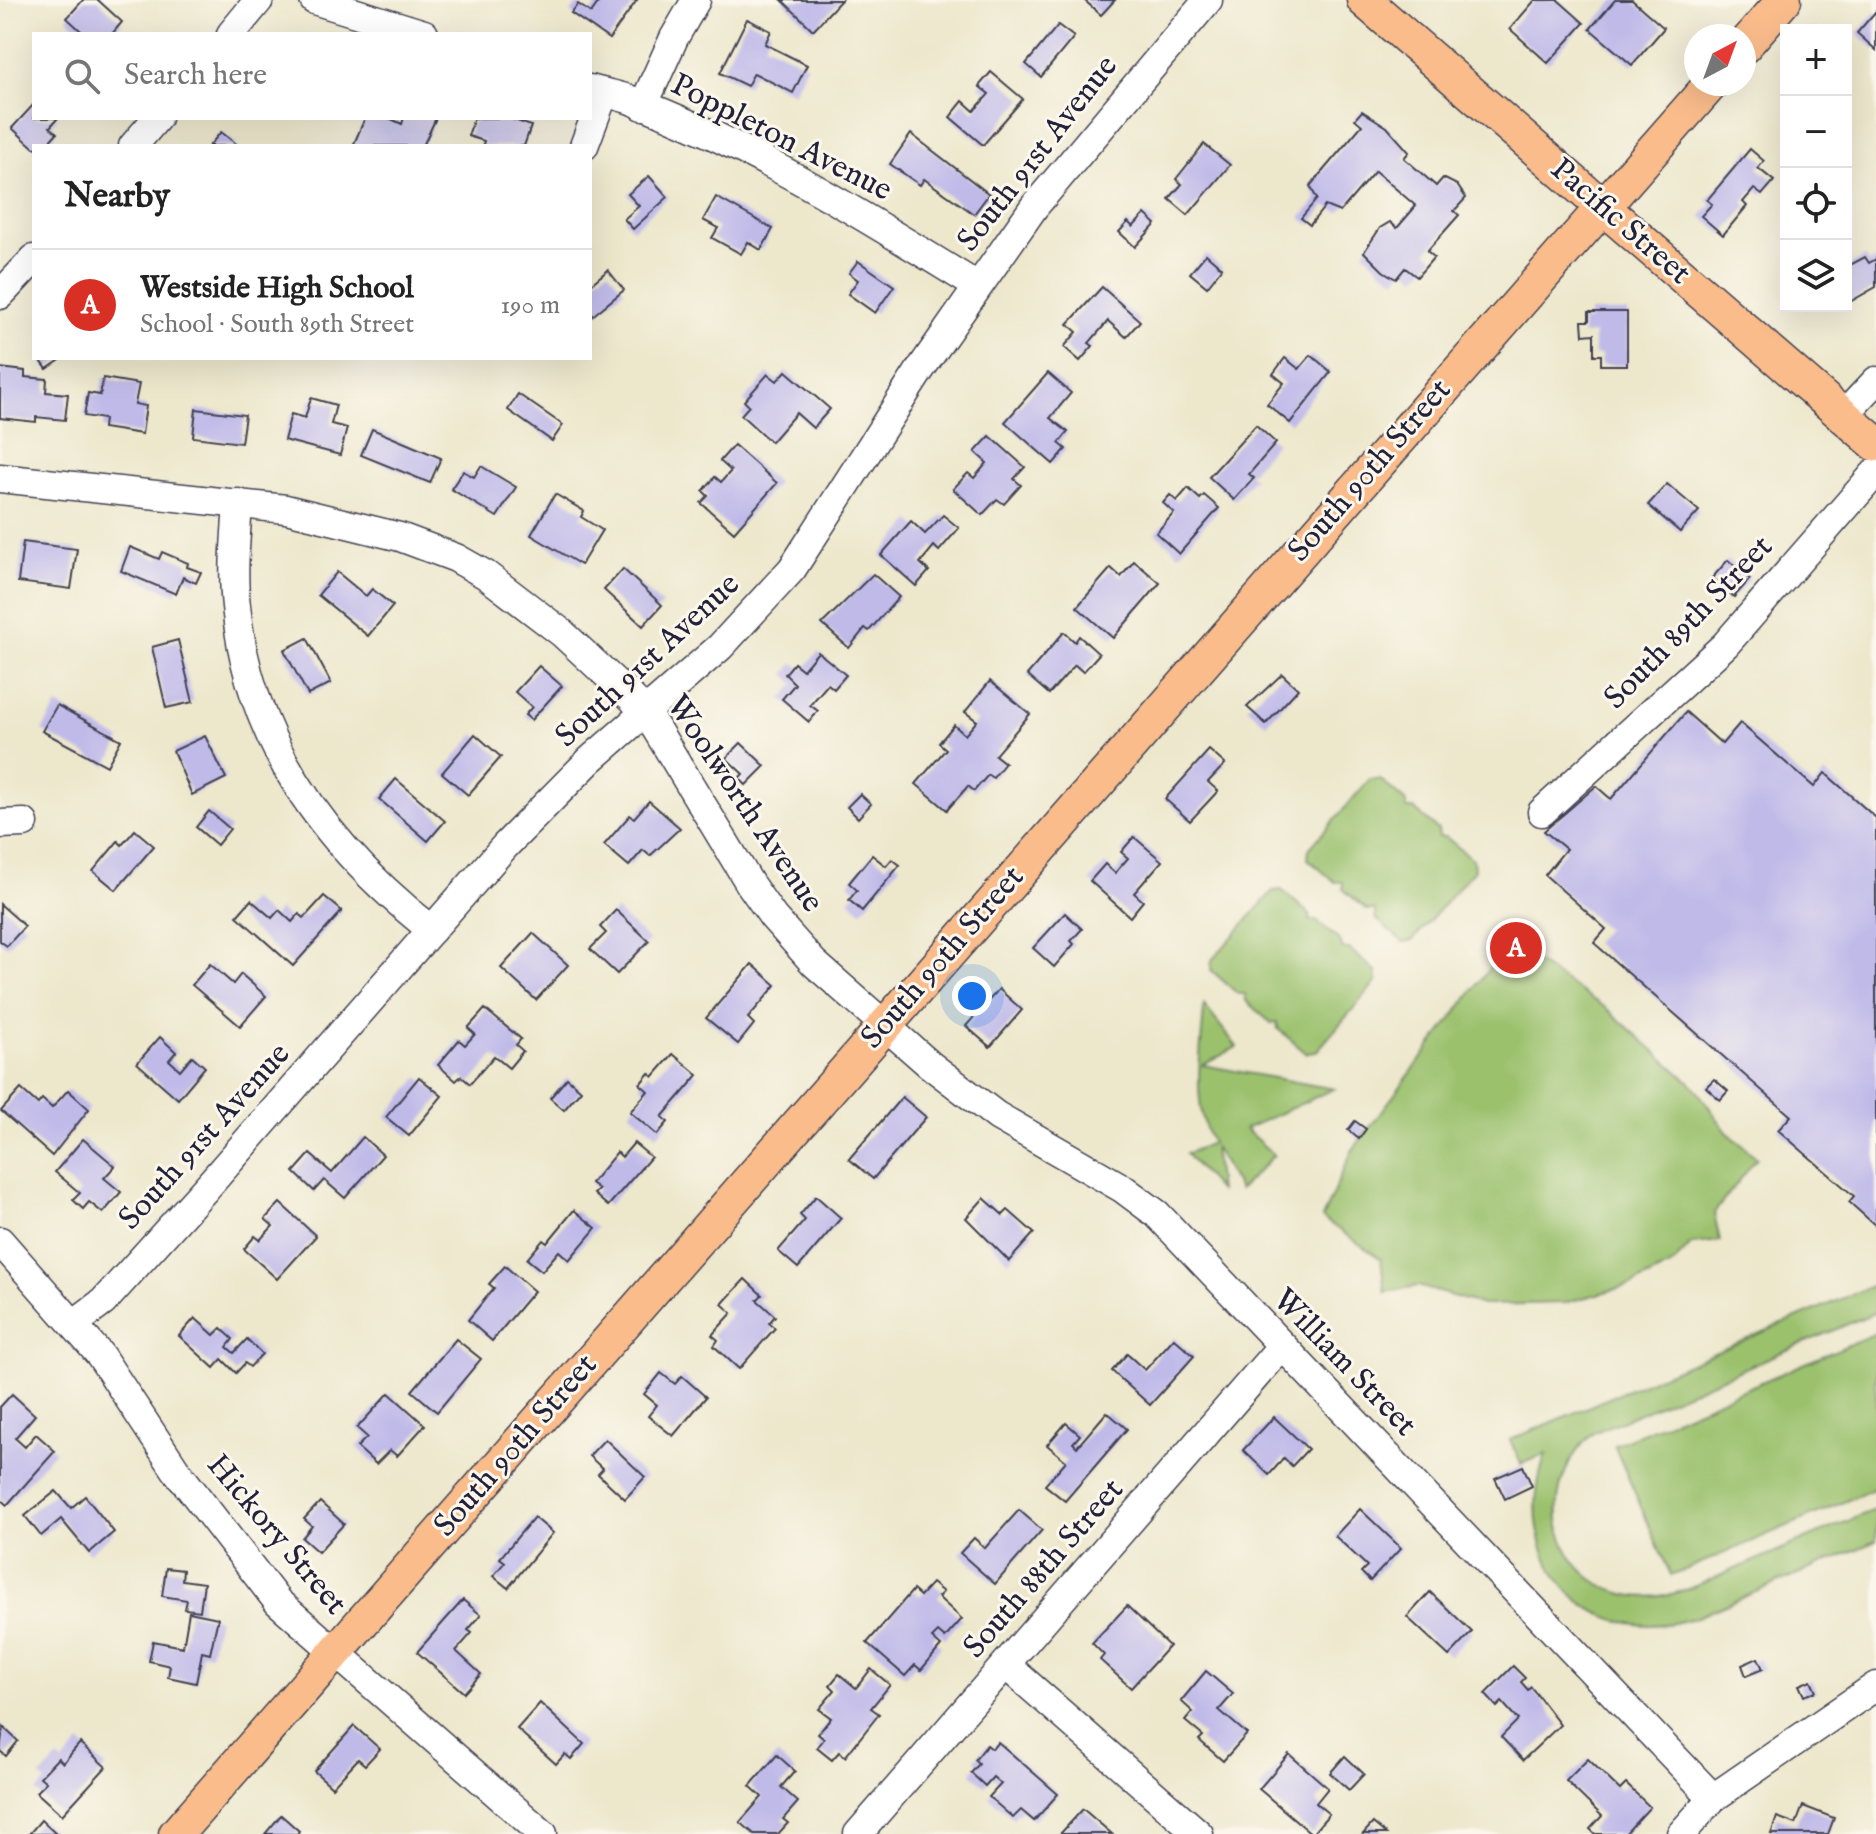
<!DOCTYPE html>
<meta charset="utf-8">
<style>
:root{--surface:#fff;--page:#f6f6f6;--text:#222;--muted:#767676;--line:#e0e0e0;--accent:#d93025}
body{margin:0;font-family:"IM FELL English",serif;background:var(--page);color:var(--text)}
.controls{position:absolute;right:24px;top:24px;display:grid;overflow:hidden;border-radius:0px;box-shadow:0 8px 32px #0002}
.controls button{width:72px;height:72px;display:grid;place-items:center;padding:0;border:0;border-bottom:2px solid var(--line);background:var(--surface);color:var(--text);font:40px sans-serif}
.compass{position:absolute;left:1684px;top:24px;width:72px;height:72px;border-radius:50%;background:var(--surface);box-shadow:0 8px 32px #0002;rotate:41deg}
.you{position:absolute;left:972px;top:996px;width:28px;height:28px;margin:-20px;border:6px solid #fff;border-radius:50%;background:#1a73e8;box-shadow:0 0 0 12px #1a73e833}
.badge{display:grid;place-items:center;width:52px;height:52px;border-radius:50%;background:var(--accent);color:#fff;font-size:26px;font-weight:700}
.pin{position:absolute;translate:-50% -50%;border:4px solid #fff;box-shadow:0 2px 8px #0006}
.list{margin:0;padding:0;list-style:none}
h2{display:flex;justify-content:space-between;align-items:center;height:104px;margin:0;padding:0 32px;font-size:34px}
h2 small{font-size:26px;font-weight:400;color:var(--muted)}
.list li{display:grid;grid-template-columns:52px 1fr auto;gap:24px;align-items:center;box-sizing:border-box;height:112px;padding:0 32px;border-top:2px solid var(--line)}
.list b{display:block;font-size:30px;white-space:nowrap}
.list p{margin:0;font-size:26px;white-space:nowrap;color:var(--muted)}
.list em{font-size:26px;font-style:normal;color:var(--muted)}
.icon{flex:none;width:44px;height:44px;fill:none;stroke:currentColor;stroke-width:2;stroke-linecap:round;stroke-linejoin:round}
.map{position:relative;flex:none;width:1876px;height:1834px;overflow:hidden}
.search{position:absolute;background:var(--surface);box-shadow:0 8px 32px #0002;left:32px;top:32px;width:560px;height:88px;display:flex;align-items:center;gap:20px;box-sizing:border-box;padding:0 28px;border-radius:0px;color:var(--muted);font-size:30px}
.panel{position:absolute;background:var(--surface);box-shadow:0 8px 32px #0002;left:32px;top:144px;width:560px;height:216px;border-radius:0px}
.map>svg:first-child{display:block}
.green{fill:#9bc16d;stroke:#5e7254;stroke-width:2}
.building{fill:#c0bae9}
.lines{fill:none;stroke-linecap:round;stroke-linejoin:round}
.minor-casing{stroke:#404051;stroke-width:31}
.major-casing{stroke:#404051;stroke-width:37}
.minor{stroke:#fff;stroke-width:28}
.major{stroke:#fabc8b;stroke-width:34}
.labels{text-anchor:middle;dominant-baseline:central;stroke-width:6;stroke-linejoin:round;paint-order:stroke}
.street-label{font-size:32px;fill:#22223b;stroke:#fbf7ec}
</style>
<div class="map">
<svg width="1876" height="1834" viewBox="0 0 1876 1834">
<rect width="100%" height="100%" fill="#fbf7ec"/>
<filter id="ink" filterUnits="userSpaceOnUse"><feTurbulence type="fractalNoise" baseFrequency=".0125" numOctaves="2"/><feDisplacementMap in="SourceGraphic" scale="16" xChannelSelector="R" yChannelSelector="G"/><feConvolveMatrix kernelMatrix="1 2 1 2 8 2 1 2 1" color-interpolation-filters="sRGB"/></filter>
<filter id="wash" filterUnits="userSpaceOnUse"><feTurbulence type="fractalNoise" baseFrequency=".006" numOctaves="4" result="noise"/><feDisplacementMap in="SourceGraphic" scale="32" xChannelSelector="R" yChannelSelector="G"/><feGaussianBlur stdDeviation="1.8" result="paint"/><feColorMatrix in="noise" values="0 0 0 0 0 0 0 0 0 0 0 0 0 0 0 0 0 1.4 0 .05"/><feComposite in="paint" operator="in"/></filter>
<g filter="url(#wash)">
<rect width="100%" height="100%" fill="#ede7cc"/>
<!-- green -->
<g class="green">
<path d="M1370 779H1380L1406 802 1407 809H1414L1438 830 1439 837H1446L1473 860 1474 870 1412 941 1403 942 1375 918V910H1367L1343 889V882H1335L1308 859 1309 849Z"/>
<path d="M1282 890 1309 914 1310 921H1317L1341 942 1342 949H1349L1376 972 1377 981 1316 1052 1306 1053 1278 1029 1277 1022 1271 1023 1246 1001 1245 994H1238L1211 970 1212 960 1273 891Z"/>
<path d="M1522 953 1606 1008 1693 1085 1727 1132 1757 1158 1714 1213 1720 1241 1691 1244 1672 1265 1634 1284 1564 1303 1483 1305 1418 1286 1385 1292 1381 1259 1322 1218 1352 1151 1498 957Z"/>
<path d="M1204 1005 1237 1047 1203 1065 1334 1089 1245 1129 1274 1155 1239 1190 1214 1146 1219 1191 1186 1154 1212 1143C1190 1101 1202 1051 1204 1005Z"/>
<path d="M1876 1284V1312L1593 1433C1513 1509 1579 1626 1686 1590L1876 1509V1541L1697 1617C1587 1653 1508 1559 1546 1454L1521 1464 1510 1440Z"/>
<path d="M1876 1333V1488L1671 1576 1614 1445Z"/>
</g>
<g id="blocks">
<!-- building -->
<g class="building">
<path d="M83 0H98L122 22 112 34H78L81 31 67 18Z"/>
<path d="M600 0H637L609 39 571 13 578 4 591 13Z"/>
<path d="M782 0H841L813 30Z"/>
<path d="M1084 0H1115L1101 15Z"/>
<path d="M1535 0H1558L1584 23 1548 63 1510 29Z"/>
<path d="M1615 0H1632L1664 28 1632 65 1590 29Z"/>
<path d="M1876 11V50L1857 33Z"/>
<path d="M747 19 771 31 765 44 807 65 793 93 754 73 747 86 720 73Z"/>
<path d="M1058 25 1074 37 1041 77 1026 64Z"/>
<path d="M991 72 1023 99 983 145 950 117 963 101 974 111 989 94 979 86Z"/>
<path d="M34 104V118H58L50 127 57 133 45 146 34 148 12 128Z"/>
<path d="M1362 111 1387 127 1409 152 1404 158 1436 186 1443 178 1457 185 1466 198 1454 211 1459 215 1427 251 1434 257 1417 277 1405 268 1396 279 1383 271 1364 252 1380 228 1390 222 1397 228 1416 206 1375 171 1340 212 1325 206 1310 225 1301 218 1317 199 1310 186 1362 125 1355 119Z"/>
<path d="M365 118H389L402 124 404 118H436L423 146H353Z"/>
<path d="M474 118H509L531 126 524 146H483L484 141 468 136Z"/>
<path d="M221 132 239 146H209Z"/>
<path d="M911 134 989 194 974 214 924 179 920 185 890 164Z"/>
<path d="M1204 144 1230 165 1188 215 1169 199 1182 184 1176 179Z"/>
<path d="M1750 149 1764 161 1758 168 1774 181 1762 195 1754 189 1743 202 1747 206 1723 235 1701 216 1712 204 1707 200Z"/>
<path d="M649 176 668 197 633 229 624 219 639 206 628 194Z"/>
<path d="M716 197 773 229 761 250 748 242 741 254 712 238 718 228 703 220Z"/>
<path d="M1145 214 1156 224 1135 247 1119 232 1128 222 1133 227Z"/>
<path d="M1206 254 1222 268 1207 287 1190 273Z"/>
<path d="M1865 257 1869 263 1876 259V287L1846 304V267Z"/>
<path d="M858 261 894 286 875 313 848 294 858 280 849 273Z"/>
<path d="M608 270 624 290 590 318V285Z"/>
<path d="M1102 287 1140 321 1126 337 1108 321 1089 343 1093 346 1080 361 1064 347 1077 332 1068 324Z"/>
<path d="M1589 312H1627V365H1601V355H1594V334L1583 335 1582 321H1589Z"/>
<path d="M1311 355 1331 372 1290 423 1267 404 1284 383 1273 374 1285 358 1299 369Z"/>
<path d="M39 358H63L47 369Z"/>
<path d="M0 368 25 371V377L47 379 46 392 68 394 65 420 36 417V422L0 418Z"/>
<path d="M786 371 830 409 813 428 796 413 771 442 741 415 749 406 744 401 768 374 777 381Z"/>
<path d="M1048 373 1071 393 1050 418 1068 432 1059 443 1066 449 1053 464 1005 422Z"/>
<path d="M103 378 139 384 135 404 146 406 142 434 103 428 104 419 84 416 88 393 100 395Z"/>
<path d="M518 394 563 425 552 441 508 410Z"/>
<path d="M311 398 336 405 331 424 347 428 340 455 284 440 291 414 305 418Z"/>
<path d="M196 409 245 415 241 443 193 437Z"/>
<path d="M1256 425 1276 443 1249 474 1254 478 1234 500 1209 477Z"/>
<path d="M372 429 441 458 430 483 361 455Z"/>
<path d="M990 436 1025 467 1014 479 1021 485 1004 504 997 499 982 515 953 489 968 473 974 478 987 463 975 452Z"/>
<path d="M734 445 777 483 734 532 701 503 708 496 703 491 715 477 721 482 731 471 720 461Z"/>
<path d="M481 466 516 487 497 517 451 489 463 471 474 477Z"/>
<path d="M1667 484 1699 511 1680 532 1648 505Z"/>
<path d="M1188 488 1200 499 1204 495 1219 508 1179 554 1156 533 1174 513 1163 503 1170 495 1177 501Z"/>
<path d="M555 494 584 511 581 517 602 530 581 565 531 535Z"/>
<path d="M943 515 959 528 939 551 934 546 920 563 929 571 916 586 881 555 911 521 925 534Z"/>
<path d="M23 542 77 549 71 589 18 582Z"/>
<path d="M130 547 159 559 162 552 188 563 187 567 201 572 196 583 183 577 176 594 121 571Z"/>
<path d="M1728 560 1750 579 1734 597 1712 578Z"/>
<path d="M1134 561 1160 583 1113 638 1077 607 1111 568 1121 577Z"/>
<path d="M623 569 662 605 643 626 604 590Z"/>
<path d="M337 572 366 596 372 589 393 606 368 636 318 595Z"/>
<path d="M873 574 899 597 869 631 865 628 849 648 822 624Z"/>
<path d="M1064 632 1075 642 1079 636 1099 654 1083 672 1075 665 1049 694 1027 675Z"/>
<path d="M307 638 331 683 308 695 284 650Z"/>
<path d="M178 640 193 702 166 708 152 647Z"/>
<path d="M818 652 846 675 834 689 828 684 810 705 818 711 809 722 782 699 795 684 785 674 794 663 803 670Z"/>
<path d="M539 666 562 686 531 720 525 715 532 707 515 692Z"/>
<path d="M1282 674 1298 689 1266 724 1247 707Z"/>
<path d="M990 681 1030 714 995 755 1005 763 993 778 988 775 974 791 968 786 947 810 916 784 946 749 939 743 954 725 965 735 977 721 965 712Z"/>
<path d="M57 705 121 740 107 766 42 731Z"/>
<path d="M1686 712 1722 744 1740 723 1814 787 1825 773 1876 818V1226L1849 1202 1854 1196 1778 1130 1791 1116 1594 943 1606 929 1545 875 1566 849 1544 831 1596 786 1611 799Z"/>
<path d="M475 734 501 757 468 795 442 773Z"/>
<path d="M205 736 226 778 192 795 173 751Z"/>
<path d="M741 743 765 766 746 785 739 778 743 774 726 758Z"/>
<path d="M1209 750 1225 764 1208 782 1218 791 1190 821 1165 799Z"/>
<path d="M396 779 445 821 428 841 379 799Z"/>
<path d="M860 794 871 804 858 818 847 807Z"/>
<path d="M649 801 680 828 650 856 643 850 629 866 604 845 630 815 634 818Z"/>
<path d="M209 811 230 829 217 845 196 827Z"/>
<path d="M135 830 154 846 116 890 93 871 118 841 122 845Z"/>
<path d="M1134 837 1162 861 1134 893 1143 901 1130 917 1090 881 1105 864 1115 873 1128 858 1121 852Z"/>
<path d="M872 855 886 866 892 859 900 865 862 911 849 900 857 890 849 883Z"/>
<path d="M324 896 342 911 293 966 237 916 251 900 272 918 279 910 292 922 299 914 304 918Z"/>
<path d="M0 904 25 926 7 946 0 941Z"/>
<path d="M616 910 649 941 617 974 590 949 606 933 600 927Z"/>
<path d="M1065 913 1082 929 1071 941 1074 944 1054 967 1033 948Z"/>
<path d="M1519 928 1521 947 1498 950 1496 931Z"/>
<path d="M533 933 568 965 536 1000 501 968Z"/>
<path d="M210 964 233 984 241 974 266 996 240 1026 192 985Z"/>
<path d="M752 964 776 985 748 1018 754 1024 738 1044 706 1018Z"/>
<path d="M999 989 1022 1010 990 1047 966 1026Z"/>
<path d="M485 1009 521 1039 516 1045 523 1051 509 1068 494 1056 470 1084 461 1076 456 1081 438 1065 459 1040 465 1045 475 1034 468 1028Z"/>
<path d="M160 1037 176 1052 169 1060 180 1070 192 1056 205 1067 178 1099 137 1063Z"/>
<path d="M673 1054 698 1075 662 1117 668 1122 657 1135 630 1112 648 1091 640 1084 649 1073 653 1077Z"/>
<path d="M419 1077 442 1096 409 1136 386 1117Z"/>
<path d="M567 1078 581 1090 564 1110 550 1098Z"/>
<path d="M1714 1079 1728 1091 1720 1100 1706 1087Z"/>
<path d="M21 1089 38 1104 42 1099 52 1108 68 1090 89 1109 52 1156 1 1111Z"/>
<path d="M902 1097 926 1117 873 1179 849 1159Z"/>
<path d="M1355 1121 1366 1129 1359 1139 1348 1130Z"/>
<path d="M363 1137 383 1155 345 1198 324 1180 314 1191 294 1172 310 1154 332 1173Z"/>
<path d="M83 1139 115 1166 104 1178 121 1192 103 1213 89 1202 83 1209 73 1200 80 1193 55 1172Z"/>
<path d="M634 1143 651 1157 608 1206 594 1194 599 1189 591 1183 617 1152 622 1157Z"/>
<path d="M816 1196 841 1218 798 1268 778 1251 805 1220 800 1215Z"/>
<path d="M984 1198 1003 1215 1008 1210 1034 1233 1009 1261 966 1218Z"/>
<path d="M280 1203 316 1236 277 1279 244 1249 255 1236 260 1240 273 1226 265 1219Z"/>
<path d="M574 1210 596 1228 569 1260 559 1251 542 1271 527 1259 543 1240 547 1243Z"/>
<path d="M505 1266 534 1291 492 1341 468 1320 494 1288 489 1284Z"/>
<path d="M745 1279 762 1295 757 1300 775 1316 769 1323 775 1328 739 1369 714 1346 718 1340 712 1335 732 1313 722 1304Z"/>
<path d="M195 1318 214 1335 221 1328 233 1339 227 1347 234 1353 247 1339 262 1354 250 1367 245 1363 236 1373 222 1359 214 1368 179 1336Z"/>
<path d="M1174 1338 1194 1356 1150 1405 1112 1371 1127 1354 1145 1370Z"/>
<path d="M456 1339 481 1359 437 1412 412 1391Z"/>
<path d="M661 1373 675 1384 682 1376 706 1397 673 1436 648 1416 657 1405 644 1394Z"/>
<path d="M389 1393 425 1425 397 1456 390 1450 376 1464 357 1447 367 1437 357 1428Z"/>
<path d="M12 1394 35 1415 15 1438 25 1447 36 1434 55 1451 7 1505 0 1499V1407Z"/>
<path d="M1107 1412 1127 1429 1065 1501 1045 1485 1066 1461 1047 1445 1066 1423 1080 1435 1073 1443 1077 1447Z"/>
<path d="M1274 1417 1308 1449 1292 1466 1284 1458 1269 1475 1243 1450Z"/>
<path d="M605 1439 645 1477 625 1499 598 1474 603 1469 589 1456Z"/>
<path d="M1523 1466 1532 1486 1505 1499 1495 1478Z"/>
<path d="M56 1491 71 1508 85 1496 114 1532 89 1553 61 1519 41 1536 25 1516Z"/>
<path d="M320 1502 344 1524 318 1552 302 1538 312 1526 304 1519Z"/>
<path d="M1360 1509 1401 1548 1370 1581 1361 1572 1367 1566 1335 1536Z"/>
<path d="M1019 1510 1042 1530 995 1584 960 1553 974 1538 985 1548Z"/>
<path d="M534 1517 553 1533 508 1588 493 1576 505 1562 500 1558Z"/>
<path d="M166 1568 183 1570 182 1580 204 1583 200 1611 185 1609 187 1600 162 1596Z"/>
<path d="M932 1583 943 1592 938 1597 962 1619 945 1638 938 1632 932 1638 941 1646 921 1670 915 1665 905 1676 867 1643 913 1590 920 1596Z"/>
<path d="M1430 1592 1472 1632 1449 1656 1407 1617Z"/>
<path d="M463 1600 481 1615 468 1630 472 1633 456 1651 481 1674 464 1693 417 1652Z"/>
<path d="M1127 1606 1169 1646 1131 1688 1100 1660 1104 1655 1092 1643Z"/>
<path d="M189 1612 218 1618 210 1654 202 1652 196 1683 168 1677 170 1666 149 1661 153 1641 183 1647Z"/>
<path d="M1758 1658 1763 1669 1746 1676 1742 1665Z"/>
<path d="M1513 1666 1525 1678 1521 1682 1528 1690 1531 1687 1560 1725 1523 1760 1501 1737 1518 1720 1502 1702 1497 1707 1485 1694Z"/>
<path d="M871 1669 890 1685 871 1708 879 1714 845 1757 839 1752 832 1760 817 1748 824 1739 818 1734 831 1718 819 1709 835 1690 830 1685 839 1674 856 1688Z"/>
<path d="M1206 1671 1233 1694 1219 1710 1247 1734 1223 1761 1199 1740 1203 1736 1185 1721 1193 1712 1181 1701Z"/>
<path d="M1811 1680 1816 1691 1804 1696 1799 1685Z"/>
<path d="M540 1703 584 1744 571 1759 565 1754 556 1764 517 1729Z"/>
<path d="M354 1726 380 1749 365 1765 358 1759 332 1787 314 1771Z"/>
<path d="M3 1727 18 1741 6 1756 0 1751Z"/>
<path d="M998 1742 1058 1794 1034 1821 1021 1810 1013 1818 989 1797 1001 1784 993 1777 985 1786 971 1773 979 1764 975 1760 987 1745 992 1749Z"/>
<path d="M80 1743 106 1767 62 1815 36 1792 46 1782 40 1777 58 1758 63 1763Z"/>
<path d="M1289 1754 1328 1788 1316 1803 1329 1814 1312 1834 1259 1789Z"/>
<path d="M777 1755 795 1771 781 1787 798 1802 783 1819 788 1823 778 1834H754L740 1822 762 1797 750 1786Z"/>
<path d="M1345 1756 1364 1774 1349 1790 1330 1773Z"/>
<path d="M1588 1759 1620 1790 1626 1784 1650 1807 1625 1834H1595L1590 1829 1602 1816 1566 1781Z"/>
<path d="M1803 1806 1834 1818 1828 1834H1771L1777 1817 1796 1824Z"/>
<path d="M1083 1809 1112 1834H1060Z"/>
<path d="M281 1815 299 1831 297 1834H265Z"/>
<path d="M41 1820 56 1834H29Z"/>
<path d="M1373 1823 1386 1834H1363Z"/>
</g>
</g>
</g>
<g filter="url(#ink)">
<use href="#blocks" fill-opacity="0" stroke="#404051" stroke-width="2"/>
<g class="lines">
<defs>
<g id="minor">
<path d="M314 0 424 34"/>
<path d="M231 34 259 0"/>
<path d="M590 89C604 93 618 95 631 100 755 147 865 217 977 286"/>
<path d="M643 106 674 38 696 0"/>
<path d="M133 146 157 118"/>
<path d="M584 146 604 93"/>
<path d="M0 295 34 259"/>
<path d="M1843 416 1876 381"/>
<path d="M0 478 286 509 400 537 456 558 486 575 562 633 633 699 655 727 750 884 773 917 814 963 929 1064 997 1116 1122 1188 1157 1214 1713 1798"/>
<path d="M238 503C236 537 232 572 236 606 249 742 327 848 432 930"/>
<path d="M1542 812 1725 645 1876 472"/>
<path d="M0 824 24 823"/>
<path d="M0 1241 100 1355 176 1470 278 1602 543 1834"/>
<path d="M75 1323 103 1302 207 1187 505 846 590 760 720 647 792 569 920 370 1034 207 1208 0"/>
<path d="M1006 1665 1199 1834"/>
<path d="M858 1834 1281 1347"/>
<path d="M1681 1834 1713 1798 1876 1686"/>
</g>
<g id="major">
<path d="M1364 0 1876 444"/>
<path d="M1744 46 1784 0"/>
<path d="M176 1834 1711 84"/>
</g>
</defs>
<!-- minor casing -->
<use href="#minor" class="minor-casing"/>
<!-- major casing -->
<use href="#major" class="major-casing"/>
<!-- minor -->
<use href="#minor" class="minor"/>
<!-- major -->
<use href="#major" class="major"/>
</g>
</g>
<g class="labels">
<!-- street labels -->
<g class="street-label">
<text transform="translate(781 138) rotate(27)">Poppleton Avenue</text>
<text transform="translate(1038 154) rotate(-52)">South 91st Avenue</text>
<text transform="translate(1620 222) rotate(41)">Pacific Street</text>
<text transform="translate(1370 471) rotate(-49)">South 90th Street</text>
<text transform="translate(1689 623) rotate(-46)">South 89th Street</text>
<text transform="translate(648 661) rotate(-43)">South 91st Avenue</text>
<text transform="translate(744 804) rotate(56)">Woolworth Avenue</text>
<text transform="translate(943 958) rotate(-49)">South 90th Street</text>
<text transform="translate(205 1137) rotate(-48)">South 91st Avenue</text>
<text transform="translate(1344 1363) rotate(46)">William Street</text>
<text transform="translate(516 1446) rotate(-49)">South 90th Street</text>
<text transform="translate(276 1535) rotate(50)">Hickory Street</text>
<text transform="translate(1044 1569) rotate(-49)">South 88th Street</text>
</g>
</g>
</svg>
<div class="controls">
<button>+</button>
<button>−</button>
<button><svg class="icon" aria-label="locate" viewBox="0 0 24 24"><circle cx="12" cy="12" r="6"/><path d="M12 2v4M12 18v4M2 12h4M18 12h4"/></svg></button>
<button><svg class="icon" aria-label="layers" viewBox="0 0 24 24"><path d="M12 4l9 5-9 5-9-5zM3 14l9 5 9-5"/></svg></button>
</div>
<svg class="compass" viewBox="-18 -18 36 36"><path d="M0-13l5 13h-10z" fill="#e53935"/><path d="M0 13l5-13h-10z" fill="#767676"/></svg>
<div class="you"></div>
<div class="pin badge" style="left:1516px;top:948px">A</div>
<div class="search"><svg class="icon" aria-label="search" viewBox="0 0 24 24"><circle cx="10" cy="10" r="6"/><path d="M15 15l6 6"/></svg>Search here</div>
<section class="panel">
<h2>Nearby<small></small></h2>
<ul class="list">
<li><span class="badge">A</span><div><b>Westside High School</b><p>School · South 89th Street</p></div><em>190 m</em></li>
</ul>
</section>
</div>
